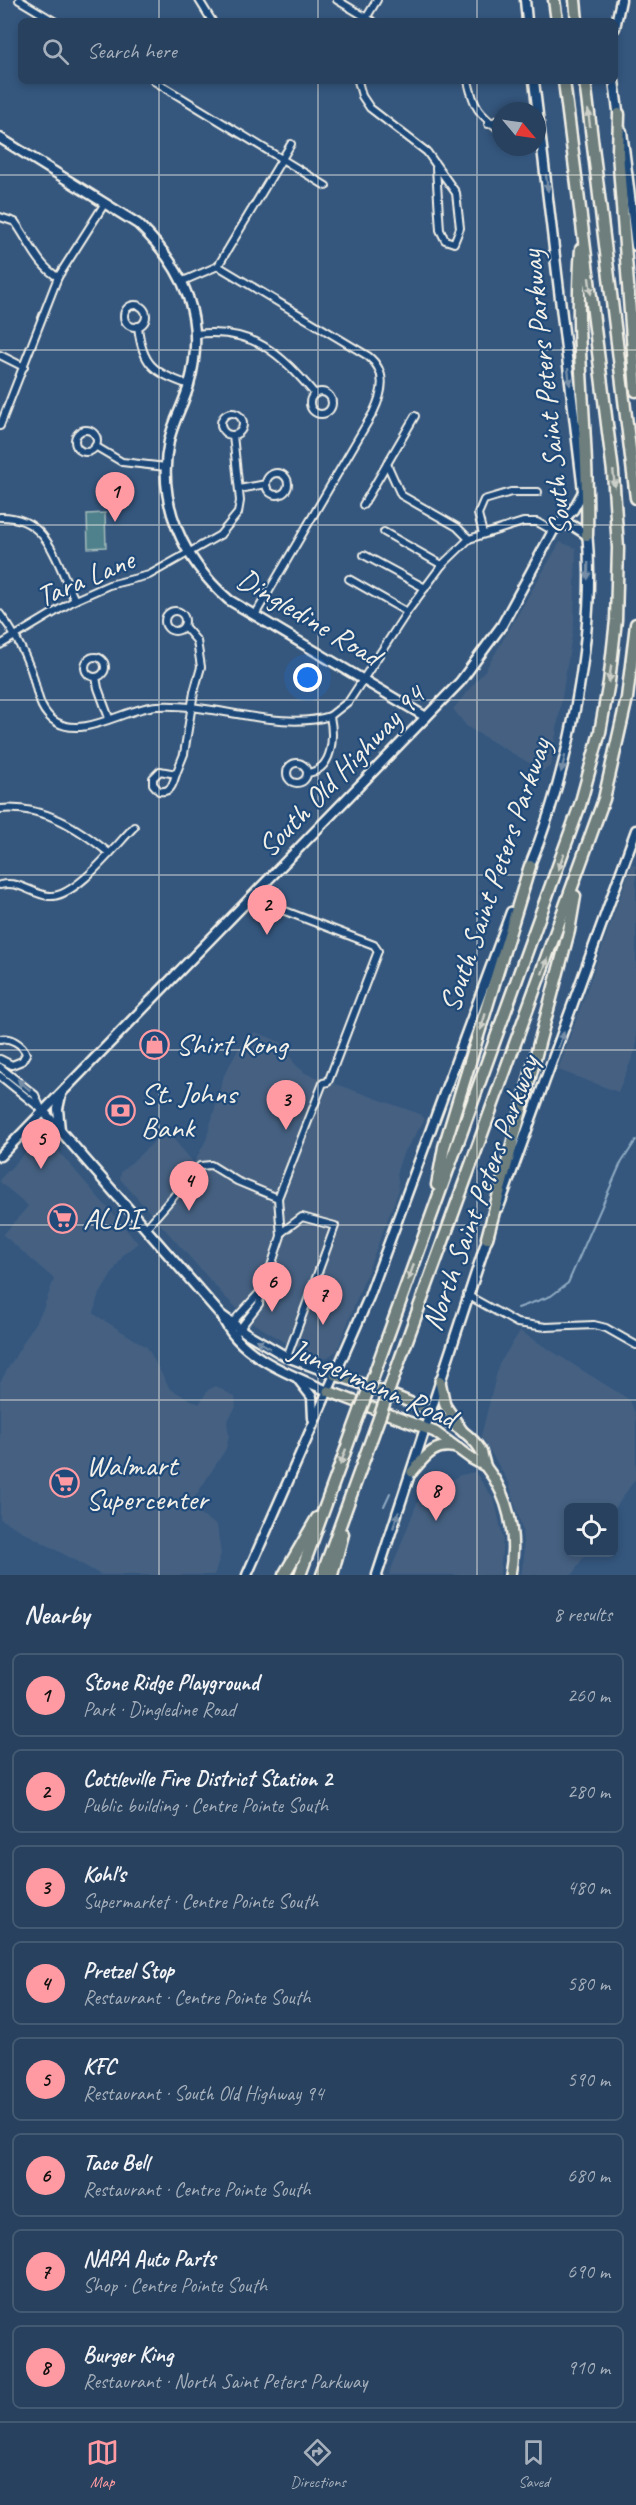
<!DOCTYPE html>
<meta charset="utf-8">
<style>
:root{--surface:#28415e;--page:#304864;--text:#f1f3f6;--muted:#a5afbc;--line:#445a73;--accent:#ff9aa2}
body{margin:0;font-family:Caveat,sans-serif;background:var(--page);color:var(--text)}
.controls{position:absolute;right:18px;bottom:18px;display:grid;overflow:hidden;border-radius:9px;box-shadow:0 3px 9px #0003}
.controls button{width:54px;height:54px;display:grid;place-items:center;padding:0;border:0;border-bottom:2px solid var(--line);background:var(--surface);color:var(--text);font:30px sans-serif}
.compass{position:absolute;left:492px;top:102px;width:54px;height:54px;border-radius:50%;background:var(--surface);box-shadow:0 3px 9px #0003;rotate:119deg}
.you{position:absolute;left:308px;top:678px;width:21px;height:21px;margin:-15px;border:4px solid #fff;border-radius:50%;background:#1a73e8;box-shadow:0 0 0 9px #1a73e833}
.badge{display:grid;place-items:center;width:39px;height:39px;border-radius:50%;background:var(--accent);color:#111;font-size:20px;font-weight:700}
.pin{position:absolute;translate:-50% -50px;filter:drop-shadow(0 2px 3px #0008)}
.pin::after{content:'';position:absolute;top:32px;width:21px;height:18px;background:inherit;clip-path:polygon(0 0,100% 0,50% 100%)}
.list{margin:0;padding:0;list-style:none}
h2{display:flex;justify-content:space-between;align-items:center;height:78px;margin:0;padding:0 24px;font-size:26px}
h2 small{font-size:20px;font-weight:400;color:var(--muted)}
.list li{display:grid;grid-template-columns:39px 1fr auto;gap:18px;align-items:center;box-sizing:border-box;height:84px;margin:0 12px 12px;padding:0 12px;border:2px solid var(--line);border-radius:9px}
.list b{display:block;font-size:22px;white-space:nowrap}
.list p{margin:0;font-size:20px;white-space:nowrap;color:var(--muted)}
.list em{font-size:20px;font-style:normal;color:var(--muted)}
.icon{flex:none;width:33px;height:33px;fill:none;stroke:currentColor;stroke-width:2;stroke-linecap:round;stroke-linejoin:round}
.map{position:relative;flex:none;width:636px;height:1575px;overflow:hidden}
.search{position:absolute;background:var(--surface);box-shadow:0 3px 9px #0003;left:18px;right:18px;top:18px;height:66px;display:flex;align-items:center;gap:15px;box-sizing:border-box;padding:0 21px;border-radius:9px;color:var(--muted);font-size:22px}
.sheet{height:846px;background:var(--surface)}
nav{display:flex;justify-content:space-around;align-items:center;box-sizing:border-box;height:84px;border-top:2px solid var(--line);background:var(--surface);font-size:16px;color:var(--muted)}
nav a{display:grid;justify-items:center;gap:3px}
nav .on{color:var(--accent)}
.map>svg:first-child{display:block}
.built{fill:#446081}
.green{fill:#50818c;stroke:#a2b9ba;stroke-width:1.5}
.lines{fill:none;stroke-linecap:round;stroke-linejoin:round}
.stream{stroke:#8faac2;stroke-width:2}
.street-casing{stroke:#f4f1e8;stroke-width:10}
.secondary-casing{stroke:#f4f1e8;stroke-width:13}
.primary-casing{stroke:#f4f1e8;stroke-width:14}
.highway-casing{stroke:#f4f1e8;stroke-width:15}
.street{stroke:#1f4a7a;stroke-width:6}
.secondary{stroke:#1f4a7a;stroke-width:8}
.primary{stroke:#6d7e7c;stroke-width:9}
.highway{stroke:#6d7e7c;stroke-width:10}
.highway-bridge-casing{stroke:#f4f1e8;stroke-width:15;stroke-linecap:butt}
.highway-bridge{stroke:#6d7e7c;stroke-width:10}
.oneway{fill:#cccec8}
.oneway2{fill:#748da6}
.grid{fill:none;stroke:#f4f1e8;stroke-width:1.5;stroke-opacity:0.55}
.labels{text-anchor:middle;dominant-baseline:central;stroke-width:4.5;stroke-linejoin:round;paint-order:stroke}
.street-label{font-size:30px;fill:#f4f1e8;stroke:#1f4a7a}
.poi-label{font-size:30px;fill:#f4f1e8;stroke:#1f4a7a;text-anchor:start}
</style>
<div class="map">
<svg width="636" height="1575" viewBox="0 0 636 1575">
<rect width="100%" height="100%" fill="#35577e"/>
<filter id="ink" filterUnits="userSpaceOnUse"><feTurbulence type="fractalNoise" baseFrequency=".0167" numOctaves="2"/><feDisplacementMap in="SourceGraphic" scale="12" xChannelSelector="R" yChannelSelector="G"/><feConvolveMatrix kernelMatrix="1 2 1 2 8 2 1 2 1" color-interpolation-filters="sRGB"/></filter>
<g filter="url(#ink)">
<!-- built -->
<g class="built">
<path d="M560 542 576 548 574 623 551 766 543 771 467 727 453 709 486 669Z"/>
<path d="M632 864 636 866V1049L618 1092 558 1070Z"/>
<path d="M255 1032 281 1042 295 1064 305 1073 420 1114 425 1119 402 1156 397 1171 399 1190 337 1351 325 1359 286 1343 253 1323 226 1298 120 1179 121 1172 158 1138 171 1136 194 1163 206 1140 224 1075 242 1043Z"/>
<path d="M48 1139 138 1243 124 1254 97 1299 94 1314 147 1347 170 1389 199 1404 208 1390 216 1386 235 1397 236 1407 227 1422 229 1436 226 1449 188 1508 217 1525 221 1554 214 1575H101L0 1519V1382L43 1309 54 1279 3 1235 28 1206 0 1182V1179L32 1146Z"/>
<path d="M520 1331 630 1400 636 1416V1478L614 1510V1508H568V1552L586 1553 572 1575H521L524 1557 522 1529 509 1483 481 1436 499 1364Z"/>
<path d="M475 1472 495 1501 503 1538 500 1575H389L417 1503 460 1475Z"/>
</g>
<!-- green -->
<path class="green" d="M105 513 106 547 88 548 87 514Z"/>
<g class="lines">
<!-- stream -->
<g class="stream">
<path d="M518 1308 551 1296 568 1283 620 1165 636 1140"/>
<path d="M384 1506 390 1493"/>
</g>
<defs>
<g id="street">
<path d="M19 0 54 21"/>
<path d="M199 0 212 21"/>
<path d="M337 0 372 21"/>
<path d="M365 20 377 0"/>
<path d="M154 81 326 186"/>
<path d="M358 81 362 96 370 108 427 152 456 193 460 228 454 243 445 240 440 230 436 168"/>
<path d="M468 81C475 111 479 113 501 131"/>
<path d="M488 124 501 119"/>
<path d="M0 217 15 222C29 241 38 266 58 277"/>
<path d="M218 266 291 144"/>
<path d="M183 281 218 266 368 356C388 372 383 392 373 413L255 615"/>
<circle cx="135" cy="316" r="11"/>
<path d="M138 326C142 365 153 372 189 385"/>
<path d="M195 334C253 327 280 353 315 394"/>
<path d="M0 355 24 367"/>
<circle cx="321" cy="403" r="11"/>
<circle cx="232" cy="424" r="11"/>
<path d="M0 426 58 277 105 203"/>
<circle cx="86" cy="441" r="11"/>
<path d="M95 446 122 462 166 467"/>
<path d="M387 464 401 495 457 527 469 539"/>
<circle cx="277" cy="484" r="11"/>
<path d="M239 489 266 484"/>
<path d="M363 505 415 416"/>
<path d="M0 517C49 516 56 563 75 600"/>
<path d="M384 532 442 565"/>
<path d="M483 534 478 514 484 500 511 492H538"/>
<path d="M364 555 425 588"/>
<path d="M349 579 407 612"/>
<circle cx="175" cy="621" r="10"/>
<path d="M0 614C12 629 24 652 31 670 38 690 37 710 56 722 84 739 125 708 157 706 211 702 280 732 330 716"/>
<path d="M0 645 75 600 109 585 149 575 220 535 238 513 240 501 233 435"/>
<circle cx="95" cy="667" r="10"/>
<path d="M96 677 98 688 109 718"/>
<circle cx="297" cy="773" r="10"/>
<path d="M160 771 176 774C173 783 172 793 159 791L153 784V778Z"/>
<path d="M307 773C334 770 334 736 330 716L349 701 407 612 442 565 469 539 523 522H537L553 531"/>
<path d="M176 774 184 754 194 692 201 667 197 641 184 626"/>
<path d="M0 809C43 805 77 827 109 853"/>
<path d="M0 885C20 880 31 894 49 896 75 899 116 845 134 827"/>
<path d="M251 898 374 945 378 951 328 1082 323 1083 278 1198"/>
<path d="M0 1039C10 1037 23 1044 26 1054L22 1061 12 1065 0 1059"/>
<path d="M0 1067 35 1095 41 1109"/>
<path d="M0 1076 41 1109"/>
<path d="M146 1228 200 1166 211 1165 237 1181 278 1198 281 1236 267 1278 261 1291 229 1326"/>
<path d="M282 1232 302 1217 335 1226 287 1357"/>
<path d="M467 1295 517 1323 546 1327 594 1325 606 1328 636 1345"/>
<path d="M238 1331 259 1304 261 1291"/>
</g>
<g id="secondary">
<path d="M525 0 527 21"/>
<path d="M615 28 621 0"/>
<path d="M534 81 583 491"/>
<path d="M614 81 619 118"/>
<path d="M622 131 636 246"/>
<path d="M0 138 138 224C185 269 207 319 189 385 184 404 173 421 169 441 156 502 183 560 229 600L426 717"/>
<path d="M559 524 573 526 587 535"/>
<path d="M528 870C568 775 597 633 587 530"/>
<path d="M44 1112 221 1315 246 1333 287 1357 335 1375"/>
<path d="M60 1130 58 1109 61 1095"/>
<path d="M25 1131 40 1128 60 1130"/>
<path d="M0 1156 460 682 502 625 553 531 573 510 583 492"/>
<path d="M499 1207 636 830"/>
<path d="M222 1316C238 1356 291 1375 328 1391"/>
<path d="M298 1379 312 1397 313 1418"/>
<path d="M247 1575 369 1297 511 912"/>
<path d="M377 1575 489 1233"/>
</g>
<g id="primary">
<path d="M335 1375C373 1387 459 1416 480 1449 483 1454 483 1461 486 1467 489 1472 493 1476 496 1482 512 1510 516 1544 510 1575"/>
<path d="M440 1381 445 1405 463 1432"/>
<path d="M328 1391 435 1432 472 1459 485 1466"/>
<path d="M412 1472C425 1456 436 1441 459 1449"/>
</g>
<g id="highway">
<path d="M554 0 557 21"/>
<path d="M575 0 577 21"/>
<path d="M585 81 636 498"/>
<path d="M619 114 618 153 636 391"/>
<path d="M581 249C573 344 590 440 587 535"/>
<path d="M437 1185 444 1147 530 866"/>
<path d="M487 1238 569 931 575 896"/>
<path d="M372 1380 580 805 600 732 609 682 616 620 618 548 613 472 564 81"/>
<path d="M390 1387 604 799 627 698 636 624"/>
<path d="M284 1575 317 1518"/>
<path d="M300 1575 360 1411"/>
<path d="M322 1575 379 1418"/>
<path d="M332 1575 343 1534"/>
</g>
</defs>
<!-- street casing -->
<use href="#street" class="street-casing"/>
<!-- secondary casing -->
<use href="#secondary" class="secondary-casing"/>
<!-- primary casing -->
<use href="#primary" class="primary-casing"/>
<!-- highway casing -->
<use href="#highway" class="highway-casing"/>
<!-- street -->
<use href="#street" class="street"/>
<!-- secondary -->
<use href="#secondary" class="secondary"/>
<!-- primary -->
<use href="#primary" class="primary"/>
<!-- highway -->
<use href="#highway" class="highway"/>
<defs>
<g id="highway-bridge">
<path d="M360 1411 372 1380"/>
<path d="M379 1418 390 1387"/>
</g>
</defs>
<!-- highway-bridge casing -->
<use href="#highway-bridge" class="highway-bridge-casing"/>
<!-- highway-bridge -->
<use href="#highway-bridge" class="highway-bridge"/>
</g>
<!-- one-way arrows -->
<defs><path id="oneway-solid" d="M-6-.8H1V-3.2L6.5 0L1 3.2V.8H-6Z" transform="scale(1.5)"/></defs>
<g class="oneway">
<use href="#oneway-solid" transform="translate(589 118) rotate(-97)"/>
<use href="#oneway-solid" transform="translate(590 286) rotate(83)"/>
<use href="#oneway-solid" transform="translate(614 479) rotate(85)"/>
<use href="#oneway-solid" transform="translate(610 674) rotate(98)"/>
<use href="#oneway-solid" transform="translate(561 862) rotate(110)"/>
<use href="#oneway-solid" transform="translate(545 966) rotate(-70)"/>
<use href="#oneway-solid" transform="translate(483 1022) rotate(107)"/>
<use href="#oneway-solid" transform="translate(411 1272) rotate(110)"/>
<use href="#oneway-solid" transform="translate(343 1457) rotate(110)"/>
</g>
<g class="oneway2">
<use href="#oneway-solid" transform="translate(547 183) rotate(83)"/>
<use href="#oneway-solid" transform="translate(569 377) rotate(83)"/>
<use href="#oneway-solid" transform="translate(588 571) rotate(91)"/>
<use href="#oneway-solid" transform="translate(563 764) rotate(104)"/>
<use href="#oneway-solid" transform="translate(561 1040) rotate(-70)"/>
<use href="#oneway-solid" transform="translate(24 1085) rotate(-139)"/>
<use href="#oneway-solid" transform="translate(263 1344) rotate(-149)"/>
<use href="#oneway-solid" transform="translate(396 1520) rotate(-71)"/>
</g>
</g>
<!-- grid -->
<path class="grid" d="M159 0V21M318 0V21M477 0V21M159 81V1575M318 81V1575M477 81V1575M0 175H636M0 350H636M0 525H636M0 700H636M0 875H636M0 1050H636M0 1225H636M0 1400H636"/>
<!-- icons -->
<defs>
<symbol id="shop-ring" viewBox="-11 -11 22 22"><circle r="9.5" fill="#1f4a7a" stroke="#ff9aa2" stroke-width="1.5"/><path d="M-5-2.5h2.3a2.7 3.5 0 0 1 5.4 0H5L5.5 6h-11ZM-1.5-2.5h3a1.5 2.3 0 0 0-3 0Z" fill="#ff9aa2"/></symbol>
<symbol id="bank-ring" viewBox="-11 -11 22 22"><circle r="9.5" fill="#1f4a7a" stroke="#ff9aa2" stroke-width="1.5"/><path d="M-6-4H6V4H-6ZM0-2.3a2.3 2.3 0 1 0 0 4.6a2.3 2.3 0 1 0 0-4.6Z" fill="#ff9aa2"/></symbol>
<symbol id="supermarket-ring" viewBox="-11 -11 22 22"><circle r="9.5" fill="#1f4a7a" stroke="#ff9aa2" stroke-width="1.5"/><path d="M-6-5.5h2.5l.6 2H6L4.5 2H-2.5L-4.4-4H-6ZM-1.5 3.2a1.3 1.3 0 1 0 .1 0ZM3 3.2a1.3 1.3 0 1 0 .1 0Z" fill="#ff9aa2"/></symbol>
</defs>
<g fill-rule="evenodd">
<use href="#shop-ring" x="138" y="1028" width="33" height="33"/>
<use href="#bank-ring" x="104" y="1094" width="33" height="33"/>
<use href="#supermarket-ring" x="46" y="1202" width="33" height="33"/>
<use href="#supermarket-ring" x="48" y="1466" width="33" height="33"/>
</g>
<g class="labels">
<!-- street labels -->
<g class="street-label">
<text transform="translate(546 393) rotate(-96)">South Saint Peters Parkway</text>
<text transform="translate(85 578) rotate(-23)">Tara Lane</text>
<text transform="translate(309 617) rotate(31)">Dingledine Road</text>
<text transform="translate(341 771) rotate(-46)">South Old Highway 94</text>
<text transform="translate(495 875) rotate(-71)">South Saint Peters Parkway</text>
<text transform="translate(480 1193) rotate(-70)">North Saint Peters Parkway</text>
<text transform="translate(373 1383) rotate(24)">Jungermann Road</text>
</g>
<!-- poi labels -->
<g class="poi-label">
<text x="176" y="1044">Shirt Kong</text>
<text x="141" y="1093">St. Johns<tspan x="141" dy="34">Bank</tspan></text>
<text x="83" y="1218">ALDI</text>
<text x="86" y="1465">Walmart<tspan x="86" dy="34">Supercenter</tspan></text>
</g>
</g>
</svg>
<div class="controls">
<button><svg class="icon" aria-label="locate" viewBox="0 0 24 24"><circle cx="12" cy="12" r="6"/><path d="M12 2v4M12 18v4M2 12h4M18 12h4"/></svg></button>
</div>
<svg class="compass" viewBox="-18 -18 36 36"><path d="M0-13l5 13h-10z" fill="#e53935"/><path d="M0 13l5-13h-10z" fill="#a5afbc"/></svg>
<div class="you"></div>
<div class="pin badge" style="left:115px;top:522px">1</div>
<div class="pin badge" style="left:267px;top:935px">2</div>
<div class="pin badge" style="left:286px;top:1130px">3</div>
<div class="pin badge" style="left:189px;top:1211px">4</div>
<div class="pin badge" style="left:41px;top:1169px">5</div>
<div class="pin badge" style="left:272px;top:1312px">6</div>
<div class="pin badge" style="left:323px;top:1325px">7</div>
<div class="pin badge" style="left:436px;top:1521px">8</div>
<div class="search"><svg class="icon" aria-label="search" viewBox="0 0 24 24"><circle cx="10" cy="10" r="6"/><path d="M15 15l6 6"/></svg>Search here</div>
</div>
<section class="sheet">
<h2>Nearby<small>8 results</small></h2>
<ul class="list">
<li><span class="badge">1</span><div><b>Stone Ridge Playground</b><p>Park · Dingledine Road</p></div><em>260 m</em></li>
<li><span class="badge">2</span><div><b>Cottleville Fire District Station 2</b><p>Public building · Centre Pointe South</p></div><em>280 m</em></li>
<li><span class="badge">3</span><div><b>Kohl's</b><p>Supermarket · Centre Pointe South</p></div><em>480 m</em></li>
<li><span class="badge">4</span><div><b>Pretzel Stop</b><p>Restaurant · Centre Pointe South</p></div><em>580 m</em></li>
<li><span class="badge">5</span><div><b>KFC</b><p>Restaurant · South Old Highway 94</p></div><em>590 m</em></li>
<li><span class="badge">6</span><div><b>Taco Bell</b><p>Restaurant · Centre Pointe South</p></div><em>680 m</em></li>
<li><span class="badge">7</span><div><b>NAPA Auto Parts</b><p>Shop · Centre Pointe South</p></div><em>690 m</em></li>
<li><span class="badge">8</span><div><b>Burger King</b><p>Restaurant · North Saint Peters Parkway</p></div><em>910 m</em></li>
</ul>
</section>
<nav>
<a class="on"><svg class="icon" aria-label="map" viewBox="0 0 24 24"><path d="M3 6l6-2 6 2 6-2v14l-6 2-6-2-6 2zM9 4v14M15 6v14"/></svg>Map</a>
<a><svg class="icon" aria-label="directions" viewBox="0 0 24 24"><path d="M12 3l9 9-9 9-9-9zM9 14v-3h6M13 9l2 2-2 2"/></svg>Directions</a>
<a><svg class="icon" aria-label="saved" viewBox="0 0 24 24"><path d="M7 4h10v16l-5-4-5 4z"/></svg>Saved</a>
</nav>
